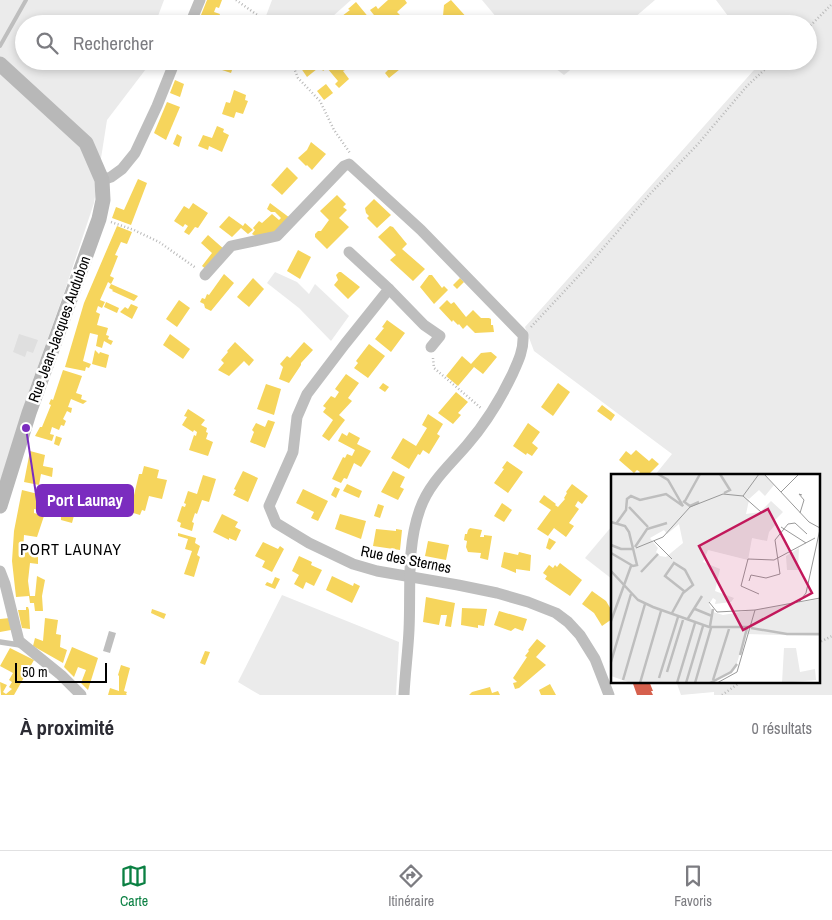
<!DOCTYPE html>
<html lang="fr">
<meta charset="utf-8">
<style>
:root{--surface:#fff;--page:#f7f7f7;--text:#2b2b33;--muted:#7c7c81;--line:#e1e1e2;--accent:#0b8043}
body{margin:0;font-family:"Archivo Narrow",sans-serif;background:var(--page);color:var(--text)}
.scale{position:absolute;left:15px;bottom:12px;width:92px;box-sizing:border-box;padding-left:5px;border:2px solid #000;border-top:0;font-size:14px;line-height:18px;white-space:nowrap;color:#000;-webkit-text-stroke:4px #fff;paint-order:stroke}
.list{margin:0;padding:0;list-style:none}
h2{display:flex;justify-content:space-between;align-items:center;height:65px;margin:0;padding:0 20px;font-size:21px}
h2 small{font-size:16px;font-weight:400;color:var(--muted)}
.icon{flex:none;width:28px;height:28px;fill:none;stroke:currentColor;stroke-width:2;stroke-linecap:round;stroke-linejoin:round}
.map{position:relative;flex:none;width:832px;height:695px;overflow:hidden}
.search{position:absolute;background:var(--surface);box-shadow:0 2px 8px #0003;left:15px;right:15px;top:15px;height:55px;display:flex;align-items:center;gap:12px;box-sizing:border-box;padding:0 18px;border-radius:28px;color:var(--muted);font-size:19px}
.sheet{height:155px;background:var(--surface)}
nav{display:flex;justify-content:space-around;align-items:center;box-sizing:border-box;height:70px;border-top:1px solid var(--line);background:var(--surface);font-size:14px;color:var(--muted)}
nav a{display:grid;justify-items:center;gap:2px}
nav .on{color:var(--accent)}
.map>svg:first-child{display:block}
.green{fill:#ebebeb}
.water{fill:#bebebe}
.homes{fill:#f6d55c}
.shops{fill:#d6604d}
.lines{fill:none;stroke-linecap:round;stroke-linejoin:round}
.stream{stroke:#bebebe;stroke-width:4}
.building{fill:#dfdfdf}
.path{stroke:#b9b9b9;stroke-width:2.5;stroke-dasharray:1 2.5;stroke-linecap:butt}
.lane{stroke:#bebebe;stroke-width:5.5}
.street{stroke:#bebebe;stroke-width:11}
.secondary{stroke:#b8b8b8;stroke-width:15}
.labels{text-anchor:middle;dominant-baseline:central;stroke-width:5;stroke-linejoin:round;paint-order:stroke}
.street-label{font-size:15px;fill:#000;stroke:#fff}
.neighbourhood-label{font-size:16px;letter-spacing:1px;fill:#000;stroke:#fff}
.inset-river{fill:none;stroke:#bebebe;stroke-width:2.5}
.inset-road{fill:none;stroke:#999;stroke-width:1}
.view{fill:#c2185b;fill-opacity:0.15;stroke:#c2185b;stroke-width:2.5}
.inset-edge{fill:none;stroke:#000;stroke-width:2.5}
.leader{fill:none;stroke:#7b2cbf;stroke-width:2}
.callout-dot{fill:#7b2cbf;stroke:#fff;stroke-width:2}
.callout{fill:#7b2cbf;stroke:#7b2cbf;stroke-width:2}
.callout-label{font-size:16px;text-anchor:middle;font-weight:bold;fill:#fff}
</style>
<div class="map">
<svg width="832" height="695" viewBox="0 0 832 695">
<rect width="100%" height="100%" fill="#fff"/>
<!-- green -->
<g class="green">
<path d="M0 0H164L155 24H24V61H152L107 120 94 203 65 290 30 388 0 482Z"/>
<path d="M272 0H351L324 24H263Z"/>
<path d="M482 0H655L627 24H502Z"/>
<path d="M716 0H832V695H714V692L681 695 676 681H818V475H655L672 454 534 351 525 327 762 61H808V24H734Z"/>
<path d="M546 61H581L564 75Z"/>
<path d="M275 272 297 282 309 294 315 284 349 316 331 341 299 308 267 283Z"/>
<path d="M612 526V579L585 558Z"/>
<path d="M282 595 399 642 396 695H260L238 682Z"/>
</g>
<!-- water -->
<path class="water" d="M109 631 116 633 110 653 103 651Z"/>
<!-- homes -->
<g class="homes">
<path d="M207 0H222L219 8 216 7 214 12 220 14 216 24H208L199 20Z"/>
<path d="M388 0H405L407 3 397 12 400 15 396 18 402 24H391L387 19 381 24 370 10 376 6 378 9Z"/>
<path d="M451 0 469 20 464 24H443L447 21 443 16 444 5Z"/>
<path d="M356 2 370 19 368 21 370 24H342L338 19 350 10 348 9Z"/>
<path d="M215 61H235L231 73 213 67Z"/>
<path d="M296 61H338L345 70 343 71 349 79 339 88 335 84 338 81 327 68 323 71 317 62 314 64 317 69 307 77Z"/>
<path d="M390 61H410L389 78 385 73 388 70 384 66Z"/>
<path d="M175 80 184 84 180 97 170 93Z"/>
<path d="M326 84 333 93 324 100 317 91Z"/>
<path d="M234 90 246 95 245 100 248 101 243 114 236 112 234 118 222 114 226 102 230 103Z"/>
<path d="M167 102 180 107 166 140 154 133Z"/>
<path d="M217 126 224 129 223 132 229 135 222 152 209 146 208 150 198 146 203 135 212 138Z"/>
<path d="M177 134 182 137 179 147 173 144Z"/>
<path d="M311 142 326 154 312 170 307 165 306 166 298 158 307 150Z"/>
<path d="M287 167 298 178 282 195 271 185Z"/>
<path d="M138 179 147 183 131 225 112 218 116 207 124 210Z"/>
<path d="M337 195 346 204 343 207 347 210 339 218 349 227 327 249 315 237V234L318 231H321L329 220 320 211Z"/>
<path d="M374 199 391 215 377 228 367 218 369 216 366 213 365 208Z"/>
<path d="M193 203 208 213 198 228 195 227 189 235 184 232 188 226 185 224 183 227 174 221 184 206 189 209Z"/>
<path d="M270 203 290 218 276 234 257 237 252 234 255 230 253 228 259 221 262 223 272 214 279 220 281 218 275 212H271L267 209Z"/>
<path d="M229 216 243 226 245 223 253 230 248 234 241 228 232 237 219 227Z"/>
<path d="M117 226 132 232 127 244 121 242 115 255 118 256 110 276 114 278 111 284 138 296 134 301 112 291 113 290 109 288 111 284 108 282 100 300 105 302 102 308 98 306 96 312 100 314 97 325 108 328 106 335 109 336 108 339 113 341 111 345 104 341 102 348 96 346 98 335 90 333 83 361 91 364 89 368 86 367 85 371 65 367 84 303Z"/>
<path d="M390 226 393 227 407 244 402 249 425 269 413 281 390 260 396 255 378 237Z"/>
<path d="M208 235 225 250 207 270 202 266 212 253 201 243Z"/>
<path d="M298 250 311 257 300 279 287 271Z"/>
<path d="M339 272H341L360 287 348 299 334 285 338 280 336 275Z"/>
<path d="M224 274 234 283 211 311 205 308 204 304 200 302 202 298 205 299 207 294 209 295Z"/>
<path d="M429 275H432L442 288 444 286 448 290 434 304 420 287Z"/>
<path d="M253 278 264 289 249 307 237 297Z"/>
<path d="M460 278 464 282 457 289 453 285Z"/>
<path d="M179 300 190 308 177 327 166 319Z"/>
<path d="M447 300 451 304 454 302 466 317 473 310 481 318H489L491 319V325H493L494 332 475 333 467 325 463 329 459 324 458 325 453 320 452 322 439 308Z"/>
<path d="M106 302 119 308 117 313 104 307Z"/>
<path d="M131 304 138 307 132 319 120 312 125 307 128 309Z"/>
<path d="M387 320 405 333 391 352 375 339 384 328 382 327Z"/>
<path d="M170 334 190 349 183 359 163 345Z"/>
<path d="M235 342 254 360 249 366 244 361 229 376 218 370 224 363 221 360 228 352 227 351Z"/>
<path d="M304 342 313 350 301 363V365L289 383 279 379 283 367 280 364 287 356 290 358Z"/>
<path d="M369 344 385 356 368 378 354 368 358 363 356 361Z"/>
<path d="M95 350 99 354 100 352 109 355 106 368 92 364Z"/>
<path d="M491 352 497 357 483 374 474 367 458 386 446 376 462 356 471 364 481 353Z"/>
<path d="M63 370 82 376 76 393 82 395 81 399 87 401 83 404 71 399 68 407 72 408 71 413 67 411 63 419 66 421 64 426 61 425 59 430 52 427 50 434 54 435 52 441 35 436 40 427H42L51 405 49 404 51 399 53 400Z"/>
<path d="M346 374 359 383 348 398 352 401 339 415 345 420 329 441 322 436 333 420 323 412 326 408 323 406 331 396 335 398 339 392 335 389Z"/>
<path d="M383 383 389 387 385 392 379 388Z"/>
<path d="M558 383 570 392 553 416 541 407Z"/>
<path d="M266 384 281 389 274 415 257 409Z"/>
<path d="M456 392 468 402 458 413 461 415 453 424 438 413Z"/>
<path d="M602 405 615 415 611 421 597 411Z"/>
<path d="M188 409 205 420 201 425 207 428 206 432 208 433 206 439 213 442 208 456 189 450 194 435 196 436 197 432 194 430 193 432 182 425 187 417 184 416Z"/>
<path d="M428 414 443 424 437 434 440 436 429 454 423 450 420 455 418 454 409 469 391 458 403 438 416 446 427 428 422 425Z"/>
<path d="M268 420 275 422 265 448 250 442 254 432 252 430 256 423 265 427Z"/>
<path d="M528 423 540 432 532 443 538 448 532 456 527 453 526 455 513 446Z"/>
<path d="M349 432 360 438 357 444 371 451 361 467 354 463 347 479 344 478 341 483 332 479 343 457 345 458 347 454 352 456 355 450 338 441 342 433 347 436Z"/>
<path d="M56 436 62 438 59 446 54 444Z"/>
<path d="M636 450 649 461 652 458 659 464 648 475H638L640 472 637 470 634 473 619 460 626 451 631 455Z"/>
<path d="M30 451 45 455 43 466 53 468 52 477 41 474 39 485 24 482Z"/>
<path d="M507 461 523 472 508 493 494 483 504 469 502 468Z"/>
<path d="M144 466 159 470 157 478 167 480 162 499 149 496 145 511 142 510 140 515 130 512 139 474H142Z"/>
<path d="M243 471 258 478 248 502 233 495 236 490 234 489Z"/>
<path d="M393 471 405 477 400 487 404 489 398 500 381 492Z"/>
<path d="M203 475 216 479 209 502 202 500 197 514 195 513 192 522 194 523 192 531 180 527 181 523 177 521 182 506 185 507 186 504 184 503 188 491 197 494Z"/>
<path d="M72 484 87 488 85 495 71 492Z"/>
<path d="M347 484 362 491 359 498 343 491Z"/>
<path d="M572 484 588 496 582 504 578 501 575 506 579 509 569 523 574 526 566 537 554 528 548 536 537 529 551 510 539 502 544 495 556 504 555 505 558 507 565 499 564 498 567 493 566 492Z"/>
<path d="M335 487 340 489 336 498 331 495Z"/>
<path d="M303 489 328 501 318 521 311 518 314 512 296 503Z"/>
<path d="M22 490 38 494 36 500 59 505 60 498 68 500 67 507 76 508 72 523 61 520V515L34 509V513L44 516 37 537 24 535 23 551 38 552V564L30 563 28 581 30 596H35L37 576 45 580 42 596 43 611H35L34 603H30L29 596 16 597 12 561 14 531Z"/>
<path d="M502 503 512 510 504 522 494 516Z"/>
<path d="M378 504 384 506 380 518 374 516Z"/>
<path d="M222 514 238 522 235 527 241 530 236 541 229 538V540L213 532Z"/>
<path d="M340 514 366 521 361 539 335 529Z"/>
<path d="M470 528 482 530 480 537H484V535L492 536 488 560 480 558 481 553 468 552 466 547 467 541 464 540 465 534H467L468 530Z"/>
<path d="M376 529 396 531V529L402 530 400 550 373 546Z"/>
<path d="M178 533 196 538 195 543 200 546 197 555 200 557 194 577 184 574 192 551 185 549 188 539 178 536Z"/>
<path d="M549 538 556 542 550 550 546 548Z"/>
<path d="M428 541 449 545 446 560 425 556Z"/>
<path d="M263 542 278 549 280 546 284 549 272 572 262 567 265 561 255 556Z"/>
<path d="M504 552 518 555 519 552 531 555 530 571 516 569V573L501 567Z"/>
<path d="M299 556 312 562 311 565 322 570 314 586 306 582 303 589 294 584 299 575 292 571Z"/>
<path d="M560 563 582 580 570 596 545 579 547 576 543 573 549 565 553 568 555 565 557 567Z"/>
<path d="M332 576 353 586 354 583 360 586 352 603 326 590Z"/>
<path d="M275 577 280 579 275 589 265 585 267 582 272 584Z"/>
<path d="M592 591 606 601 612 611V619L602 626 594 613 582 604Z"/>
<path d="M426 597 455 603 451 627 445 626 447 615H441L439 625 423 622Z"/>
<path d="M26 607H28L29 610 30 629 22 628 18 610H26Z"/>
<path d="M462 608 487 609 484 626 478 625V628L461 625Z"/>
<path d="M152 609 166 614 164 619 151 613Z"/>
<path d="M499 611 527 619 523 631 515 628 511 631 494 625Z"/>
<path d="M10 618 11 630 0 632V619Z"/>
<path d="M45 618 58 620 56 634 61 635 60 647 67 650 63 663 33 646 35 638 43 641Z"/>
<path d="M537 639 546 646 536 657 546 665 519 688 515 689 513 683 517 682 513 678 527 657 525 656 529 651 528 650Z"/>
<path d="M72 647 98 658 88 690 81 683 86 670 78 667 74 677 64 667Z"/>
<path d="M10 648 34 660 14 695H1L0 682 7 685 3 692 6 694 12 689 9 687 12 682 9 680 13 673 0 666Z"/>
<path d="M205 651 210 652 205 665 200 663Z"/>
<path d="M121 665 130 668 124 691 127 692 126 694 127 695H108L110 688 119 691V676L118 675Z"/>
<path d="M550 684 556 695H541L539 690Z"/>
<path d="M490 687 492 693 498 691 500 695H469L472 692Z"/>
</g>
<!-- shops -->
<path class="shops" d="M632 681H649L653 691H651L653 695H637Z"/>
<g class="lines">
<!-- stream -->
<path class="stream" d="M0 46 26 0"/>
</g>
<!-- building -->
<path class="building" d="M19 334 38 340 33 353 27 351 25 357 13 352Z"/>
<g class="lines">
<!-- path -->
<g class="path">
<path d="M236 0 270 24"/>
<path d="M808 28 832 4"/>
<path d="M291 61 298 78 320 101 334 130 350 153"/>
<path d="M111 222 134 230 159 242 196 268"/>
<path d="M531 327 586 268 650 194 698 144 747 86 774 61"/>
<path d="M433 358 434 368 481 408"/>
<path d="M818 643 832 636"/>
<path d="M722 695 742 681"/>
</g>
<!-- lane -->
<path class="lane" d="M0 642 20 645"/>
<!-- street -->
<g class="street">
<path d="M190 24 200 0"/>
<path d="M102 180 111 177 122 169 135 153 157 106 175 61"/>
<path d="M349 252 389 289 345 344 307 394 297 417 293 452 269 506 276 523 309 543 353 564 377 571 458 585 497 593 528 602 556 613 568 622 580 635 595 659 609 695"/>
<path d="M205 275 231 246 277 236 344 166 349 164 421 230 523 335C524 350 518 362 512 375 500 400 485 424 467 445 449 466 429 483 420 509 406 548 411 590 409 630 408 652 405 673 404 695"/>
<path d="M389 289 424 325 440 336 431 347"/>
<path d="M0 571 5 584 19 641 61 675 81 695"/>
</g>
<!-- secondary -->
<path class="secondary" d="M0 64 86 143 102 180 103 200 99 219 29 413 0 506"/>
</g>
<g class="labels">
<!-- street labels -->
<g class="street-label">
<text transform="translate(59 329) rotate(-70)">Rue Jean-Jacques Audubon</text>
<text transform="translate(406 559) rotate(11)">Rue des Sternes</text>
</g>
<!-- neighbourhood labels -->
<g class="neighbourhood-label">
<text x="71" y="549">PORT LAUNAY</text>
</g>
</g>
<!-- overview -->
<g transform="translate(611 474)">
<rect width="209" height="209" fill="#fff"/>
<path d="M0 0H153L163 11 154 22 148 16 138 25 132 22 138 26 135 40 149 38 160 27 172 38 163 47 165 50 158 58 156 67 141 64 137 86 97 76 92 88 109 95 104 117 123 124 120 128 104 130 105 126 102 124 98 130 102 138 112 141 209 125V162L135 160 124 195 100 209H20L0 202ZM68 50 72 69 55 83 49 82 45 78 47 74 39 64 53 56 56 60ZM188 74 187 96H176L175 82ZM173 174H185L189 198 204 195 205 206 171 209Z" fill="#ebebeb" fill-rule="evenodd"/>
<path class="inset-river" d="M109 0 119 16 113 19M72 27 79 32 88 28M74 27 89 0M18 33 37 53M0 48 14 52 18 58 26 91 22 92 0 79M5 50 15 36 16 25 20 22 29 26 55 20 72 32 57 6 47 0M0 71 10 75H23M24 73 36 55 56 49M0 97 27 126 42 133 98 153H137M30 98 47 80M84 135 101 142M61 139 72 119 82 111 74 96 63 89 54 102 73 117M76 146 91 122M0 147 20 92M99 152 102 135M140 154 176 160H209M129 181 136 154M0 188 20 120M56 198 72 146M48 204 67 143M12 206 34 130M102 206 118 155M29 209 50 137M66 209 84 149M75 209 92 152M84 209 100 154M99 209 120 198 126 190"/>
<path class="inset-road" d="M153 0 198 48 209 54M209 1V23M170 18 188 0M132 22 148 0M189 39 193 26 188 20 191 21M170 53 195 69M43 67 61 85M25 74 52 63 79 33 112 20 132 22 150 38M138 107 140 101 155 104 169 100 164 66 177 50 184 49 196 60M148 120 130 112 137 85 163 86 204 64M98 128 106 138 144 136M188 128 195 119 209 55M106 209 126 198 144 136 209 124"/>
<path class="view" d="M157 35 201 119 132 156 88 72Z"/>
<rect width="209" height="209" class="inset-edge"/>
</g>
<!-- callouts -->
<path class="leader" d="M26 428L37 501"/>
<circle class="callout-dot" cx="26" cy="428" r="5"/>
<rect class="callout" x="37" y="485" width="96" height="31" rx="5"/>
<g class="callout-label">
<text x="85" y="506">Port Launay</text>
</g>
</svg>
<div class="scale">50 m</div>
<div class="search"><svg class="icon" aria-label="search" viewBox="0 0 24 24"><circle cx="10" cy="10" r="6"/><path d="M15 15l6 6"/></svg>Rechercher</div>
</div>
<section class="sheet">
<h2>À proximité<small>0 résultats</small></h2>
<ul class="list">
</ul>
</section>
<nav>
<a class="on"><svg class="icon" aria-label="map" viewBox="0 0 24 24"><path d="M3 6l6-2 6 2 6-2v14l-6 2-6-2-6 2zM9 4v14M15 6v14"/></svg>Carte</a>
<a><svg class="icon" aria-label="directions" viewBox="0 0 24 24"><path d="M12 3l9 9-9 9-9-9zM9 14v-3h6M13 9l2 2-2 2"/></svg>Itinéraire</a>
<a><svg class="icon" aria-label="saved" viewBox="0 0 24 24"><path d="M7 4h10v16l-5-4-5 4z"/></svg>Favoris</a>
</nav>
